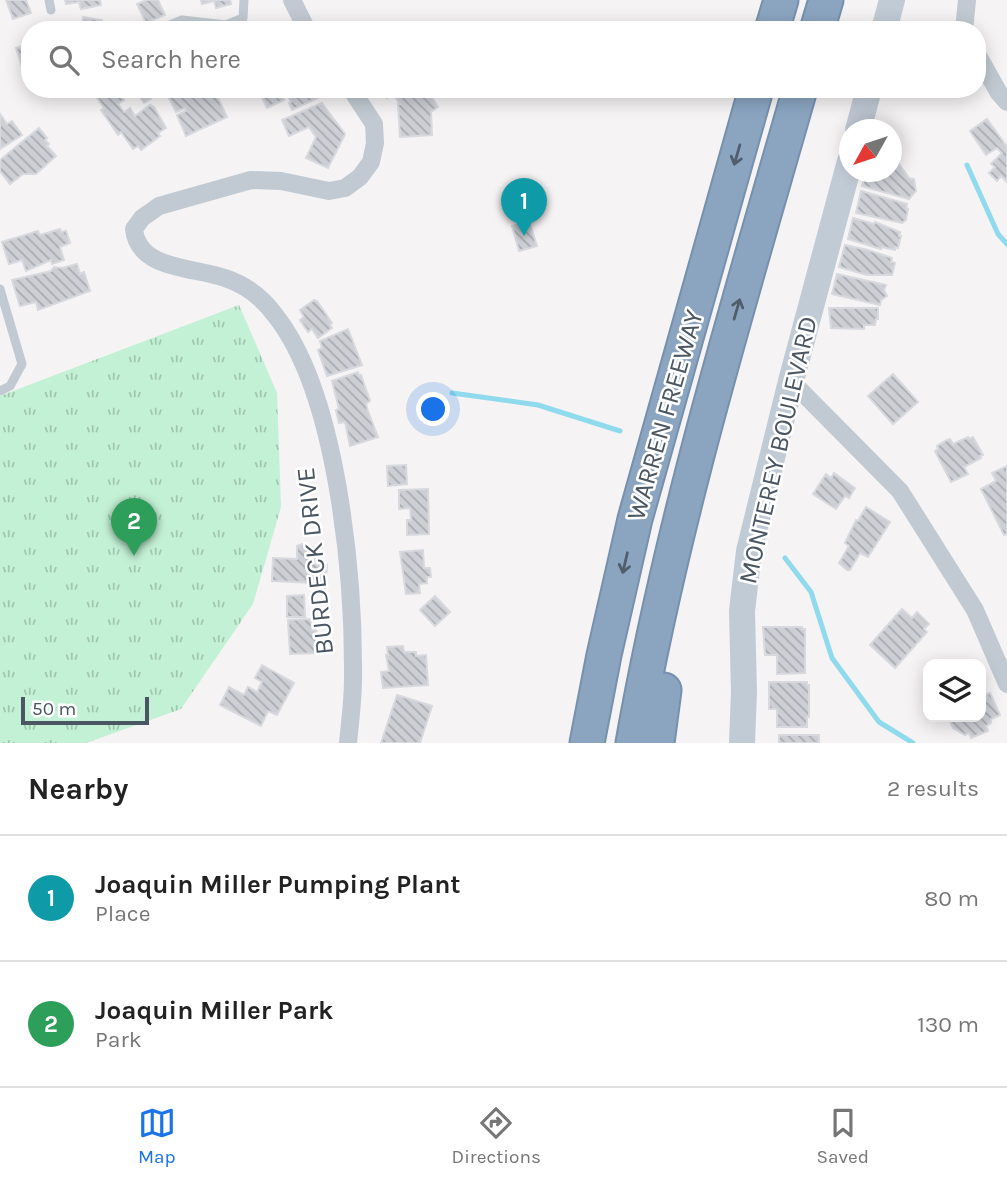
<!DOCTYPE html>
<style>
:root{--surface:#fff;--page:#f2f2f2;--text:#222;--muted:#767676;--line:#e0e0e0;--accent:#1a73e8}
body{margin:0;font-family:Karla,sans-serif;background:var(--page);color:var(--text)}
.controls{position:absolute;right:21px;bottom:21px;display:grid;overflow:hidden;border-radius:14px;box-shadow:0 4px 18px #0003}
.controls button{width:63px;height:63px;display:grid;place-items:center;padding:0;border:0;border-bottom:2px solid var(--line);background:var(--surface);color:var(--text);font:35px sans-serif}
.compass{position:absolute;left:839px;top:119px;width:63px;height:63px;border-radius:50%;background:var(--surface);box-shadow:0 4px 18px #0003;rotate:230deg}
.scale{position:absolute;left:21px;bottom:18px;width:128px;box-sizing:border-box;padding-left:7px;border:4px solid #4a5661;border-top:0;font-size:19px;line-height:24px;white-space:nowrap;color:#4a5661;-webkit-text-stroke:5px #fff;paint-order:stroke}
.you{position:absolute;left:434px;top:410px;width:24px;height:24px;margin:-18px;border:5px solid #fff;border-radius:50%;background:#1a73e8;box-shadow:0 0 0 10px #1a73e833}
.badge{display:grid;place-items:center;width:46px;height:46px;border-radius:50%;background:var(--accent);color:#fff;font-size:23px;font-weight:700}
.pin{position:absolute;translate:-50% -58px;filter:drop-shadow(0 2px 4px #0008)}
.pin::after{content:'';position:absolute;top:37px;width:24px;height:21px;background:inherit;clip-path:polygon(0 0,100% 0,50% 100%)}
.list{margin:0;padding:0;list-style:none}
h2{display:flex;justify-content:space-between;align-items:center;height:91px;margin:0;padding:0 28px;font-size:30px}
h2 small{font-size:23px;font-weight:400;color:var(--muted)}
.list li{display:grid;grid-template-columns:46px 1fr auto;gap:21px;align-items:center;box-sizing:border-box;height:126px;padding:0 28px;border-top:2px solid var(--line)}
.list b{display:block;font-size:26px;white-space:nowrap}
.list p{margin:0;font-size:23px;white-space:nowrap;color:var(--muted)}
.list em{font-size:23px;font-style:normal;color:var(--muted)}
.icon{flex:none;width:38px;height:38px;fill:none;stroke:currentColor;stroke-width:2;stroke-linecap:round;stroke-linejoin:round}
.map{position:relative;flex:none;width:1007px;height:743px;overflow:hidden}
.search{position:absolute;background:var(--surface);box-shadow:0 4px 18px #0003;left:21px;right:21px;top:21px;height:77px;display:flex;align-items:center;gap:18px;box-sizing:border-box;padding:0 24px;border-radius:28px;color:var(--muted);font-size:26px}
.sheet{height:343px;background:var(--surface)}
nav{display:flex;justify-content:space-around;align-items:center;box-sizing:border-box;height:98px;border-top:2px solid var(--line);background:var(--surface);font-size:19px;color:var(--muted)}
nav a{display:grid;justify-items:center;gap:4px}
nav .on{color:var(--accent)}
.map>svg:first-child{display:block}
.grass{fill:url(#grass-tufts)}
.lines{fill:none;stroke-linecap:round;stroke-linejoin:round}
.stream{stroke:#90daee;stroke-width:5}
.building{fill:url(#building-back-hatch);stroke:#d7d9de;stroke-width:2}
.highway-casing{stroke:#7690ad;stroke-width:37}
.lane{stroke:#c1cad2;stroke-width:9}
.street{stroke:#c1cad2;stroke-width:18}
.secondary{stroke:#c1cbd6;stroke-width:26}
.highway{stroke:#8ba5c1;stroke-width:33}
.oneway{stroke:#505e6b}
.labels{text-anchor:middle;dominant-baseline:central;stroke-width:5;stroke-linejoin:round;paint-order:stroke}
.street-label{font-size:26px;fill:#4a5661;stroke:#fff}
</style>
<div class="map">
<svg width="1007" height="743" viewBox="0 0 1007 743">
<defs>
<pattern id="grass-tufts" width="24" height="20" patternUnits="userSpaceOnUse" patternTransform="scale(1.75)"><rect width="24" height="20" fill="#c3f1d5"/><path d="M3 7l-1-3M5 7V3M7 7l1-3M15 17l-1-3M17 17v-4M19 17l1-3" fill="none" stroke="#a0c6b0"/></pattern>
<pattern id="building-back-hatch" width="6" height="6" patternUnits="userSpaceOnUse" patternTransform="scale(1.75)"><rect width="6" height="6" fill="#cdcfd5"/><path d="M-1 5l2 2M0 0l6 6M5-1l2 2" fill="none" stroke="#a8abb0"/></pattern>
</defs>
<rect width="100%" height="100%" fill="#f5f3f3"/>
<!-- grass -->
<path class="grass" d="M239 305 277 393 281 507 253 604 181 709 86 743H0V396Z"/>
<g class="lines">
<!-- stream -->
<g class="stream">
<path d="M967 165 998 234 1007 244"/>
<path d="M452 393 538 405 620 431"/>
<path d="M785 558 811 592 832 658 879 722 913 743"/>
</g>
</g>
<!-- building -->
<g class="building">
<path d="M6 0H26L31 13 13 19Z"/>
<path d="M65 0H100L101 5 81 9 79 2 66 4Z"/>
<path d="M147 0H158L165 15 146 23 137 4Z"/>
<path d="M201 0H230L231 4 216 8 214 1 202 4Z"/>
<path d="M83 17 102 20 101 30H76L82 28Z"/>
<path d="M30 37V64L22 67 16 48 26 45 24 39Z"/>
<path d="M103 89H117L124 100 118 104 124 112 130 108 135 116 150 105 154 107 166 128 158 133 160 136 141 150 138 146 133 149 121 132 118 135 101 110 104 108 95 95Z"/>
<path d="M171 89H202L204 94 214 89 227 117 186 136 177 115 186 111 185 108 176 112 166 92Z"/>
<path d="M258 89H283L280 91 284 100 267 108Z"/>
<path d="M289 89H319L322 96 292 110 289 103 291 102 288 96 292 94Z"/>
<path d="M381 89H427L438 107 431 112 432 135 400 137 398 104H400L393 94 387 98Z"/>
<path d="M144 90 151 99 144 103 138 94Z"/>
<path d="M322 103 345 134 328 168 306 158 316 137 309 127 289 136 282 120Z"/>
<path d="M0 114 7 124 12 121 22 135 0 149Z"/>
<path d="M987 119 1007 147V182L1001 176 997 181 989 173 995 167 991 164 1002 153 997 148 986 155 970 131Z"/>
<path d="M39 128 47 138 45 140 49 144 47 146 56 156 36 174H23L10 184 0 171V160Z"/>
<path d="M893 155 909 178 914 179 916 191 909 199 862 186 866 172H892Z"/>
<path d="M861 191 907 204 906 208 908 209 906 220 902 223 856 213Z"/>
<path d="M853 218 874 224 875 222 900 232 899 236H901L898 248 895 247V250L882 247 881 249 848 239Z"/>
<path d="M529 221 537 246 519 251 512 226Z"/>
<path d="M60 229 61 232 66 231 70 243 60 247 64 260 52 264 51 260 26 271 22 260 9 264 2 242 38 231 40 235Z"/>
<path d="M845 245 868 250 892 258 891 262 895 263 892 275H867L839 267Z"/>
<path d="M77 264 80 274 84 272 90 291 38 310 36 302 20 306 12 280 51 271 54 267 62 268Z"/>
<path d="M837 274 886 285 884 290 887 296 881 300 880 305 832 294Z"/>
<path d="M314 300 317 301 332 323 330 325 332 328 318 338 312 329 308 332 300 320 304 317 300 310Z"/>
<path d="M829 308H878V319H876L875 325H864V329L831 328Z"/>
<path d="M348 329 362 365 327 376 318 350 322 348 320 341Z"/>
<path d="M358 372 359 376 361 375 370 401 366 404 368 411 378 437 350 446 345 422 339 423 336 410 339 409 332 381Z"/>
<path d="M893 374 918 402 893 424 868 396Z"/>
<path d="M968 437 969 439 973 437 983 455 980 456 981 458 964 467 968 474 951 482 935 451 938 449 937 446 947 440 950 439 953 444Z"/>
<path d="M406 465 407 484 388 486 387 466Z"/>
<path d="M1007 466V534L1004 535 981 489 996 481 992 473Z"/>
<path d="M834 473 855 488 849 498 845 496 836 509 813 494 826 474 831 478Z"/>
<path d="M428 489 429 534 407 535V520H411L410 508 399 509V490Z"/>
<path d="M866 507 890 522 868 557 860 553 850 570H847L839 563 849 546 845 543 856 520 858 521Z"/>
<path d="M302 544 316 548 315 564 327 565 325 588 314 587V583L272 581 273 558 297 559V546Z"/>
<path d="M423 550 424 568H430L431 577H427V583L419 584 420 593 406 594 400 552Z"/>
<path d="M304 595 305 617H287V596Z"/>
<path d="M435 596 450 612 435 626 420 610Z"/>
<path d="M902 609 912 618 917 612 929 624 924 629 927 632 895 668 870 645Z"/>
<path d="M311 619 312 630H316L320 653 290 654 288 620Z"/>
<path d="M763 627H802V629H805V673L777 674V655H765Z"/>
<path d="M403 646 404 652H416V656L426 655 428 685 383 688 381 672 389 671 386 655H388L387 647Z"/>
<path d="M262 665 294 683 277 715 268 711 261 726 220 705 229 687 244 695 248 687 257 692 262 682 255 678Z"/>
<path d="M769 682H807V685H809V717H807V727H777V709H769Z"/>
<path d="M990 693 1000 715 991 719V723L986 726 988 731 971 738 969 733 965 735 953 728 950 721 959 717H981V694L982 696Z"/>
<path d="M397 695 432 706 420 743H381Z"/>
<rect x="779" y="735" width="40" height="8"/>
</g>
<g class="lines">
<defs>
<g id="highway">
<path d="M772 30 781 0"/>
<path d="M817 30 826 0"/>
<path d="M587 743 604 655 635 519 756 89"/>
<path d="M633 743C672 521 738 306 800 89"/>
<path d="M657 743 664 690"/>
</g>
</defs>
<!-- highway casing -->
<use href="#highway" class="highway-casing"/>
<!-- lane -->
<g class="lane">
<path d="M49 0 51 10"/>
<path d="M158 30 182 20 226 25 243 18 244 0"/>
<path d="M0 289 22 364 10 386 0 391"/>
</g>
<!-- street -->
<g class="street">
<path d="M292 0 307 30"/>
<path d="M964 30 967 0"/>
<path d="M977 54 999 93 1007 102"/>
<path d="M791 381 900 491 975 610 1007 684"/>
<path d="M348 743C350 722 353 700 353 679 354 579 338 394 275 315 262 297 246 285 225 278 194 267 138 270 134 229L142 218 159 206 251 180 281 181 329 191 345 188 360 177 371 162 375 143 374 124 351 89"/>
</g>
<!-- secondary -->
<g class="secondary">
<path d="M884 30 892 0"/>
<path d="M858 130 869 89"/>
<path d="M742 743 744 692 742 611 749 551 791 381 850 161"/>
</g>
<!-- highway -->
<use href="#highway" class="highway"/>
</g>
<!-- one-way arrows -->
<defs><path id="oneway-shaft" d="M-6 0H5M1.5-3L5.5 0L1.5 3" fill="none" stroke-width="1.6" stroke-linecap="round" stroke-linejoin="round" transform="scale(1.75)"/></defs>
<g class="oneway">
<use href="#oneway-shaft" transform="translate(737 155) rotate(106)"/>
<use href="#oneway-shaft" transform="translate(737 309) rotate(-74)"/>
<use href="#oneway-shaft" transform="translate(625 563) rotate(103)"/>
</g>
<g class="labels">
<!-- street labels -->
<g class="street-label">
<text transform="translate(665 415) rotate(-74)">WARREN FREEWAY</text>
<text transform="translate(778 450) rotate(-77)">MONTEREY BOULEVARD</text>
<text transform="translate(315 561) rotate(-96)">BURDECK DRIVE</text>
</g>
</g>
</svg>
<div class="controls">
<button><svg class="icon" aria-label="layers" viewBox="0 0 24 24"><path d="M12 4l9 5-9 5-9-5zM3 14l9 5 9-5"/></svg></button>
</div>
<svg class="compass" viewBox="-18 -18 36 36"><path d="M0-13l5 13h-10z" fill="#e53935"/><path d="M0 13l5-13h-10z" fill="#767676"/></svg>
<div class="scale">50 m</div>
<div class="you"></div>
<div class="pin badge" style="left:524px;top:236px;background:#0f9aa8">1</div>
<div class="pin badge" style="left:134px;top:556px;background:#2e9e5b">2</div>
<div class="search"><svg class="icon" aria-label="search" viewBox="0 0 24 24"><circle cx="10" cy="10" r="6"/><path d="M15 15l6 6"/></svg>Search here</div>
</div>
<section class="sheet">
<h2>Nearby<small>2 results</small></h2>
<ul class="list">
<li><span class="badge" style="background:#0f9aa8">1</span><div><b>Joaquin Miller Pumping Plant</b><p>Place</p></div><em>80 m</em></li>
<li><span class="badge" style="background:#2e9e5b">2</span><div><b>Joaquin Miller Park</b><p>Park</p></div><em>130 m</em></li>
</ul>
</section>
<nav>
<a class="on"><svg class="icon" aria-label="map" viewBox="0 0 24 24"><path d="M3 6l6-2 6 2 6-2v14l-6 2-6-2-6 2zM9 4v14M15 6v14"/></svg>Map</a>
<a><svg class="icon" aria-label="directions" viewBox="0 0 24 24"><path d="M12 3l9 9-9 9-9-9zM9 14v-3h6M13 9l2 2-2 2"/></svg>Directions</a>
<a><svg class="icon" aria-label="saved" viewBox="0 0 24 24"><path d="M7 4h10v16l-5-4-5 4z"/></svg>Saved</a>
</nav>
